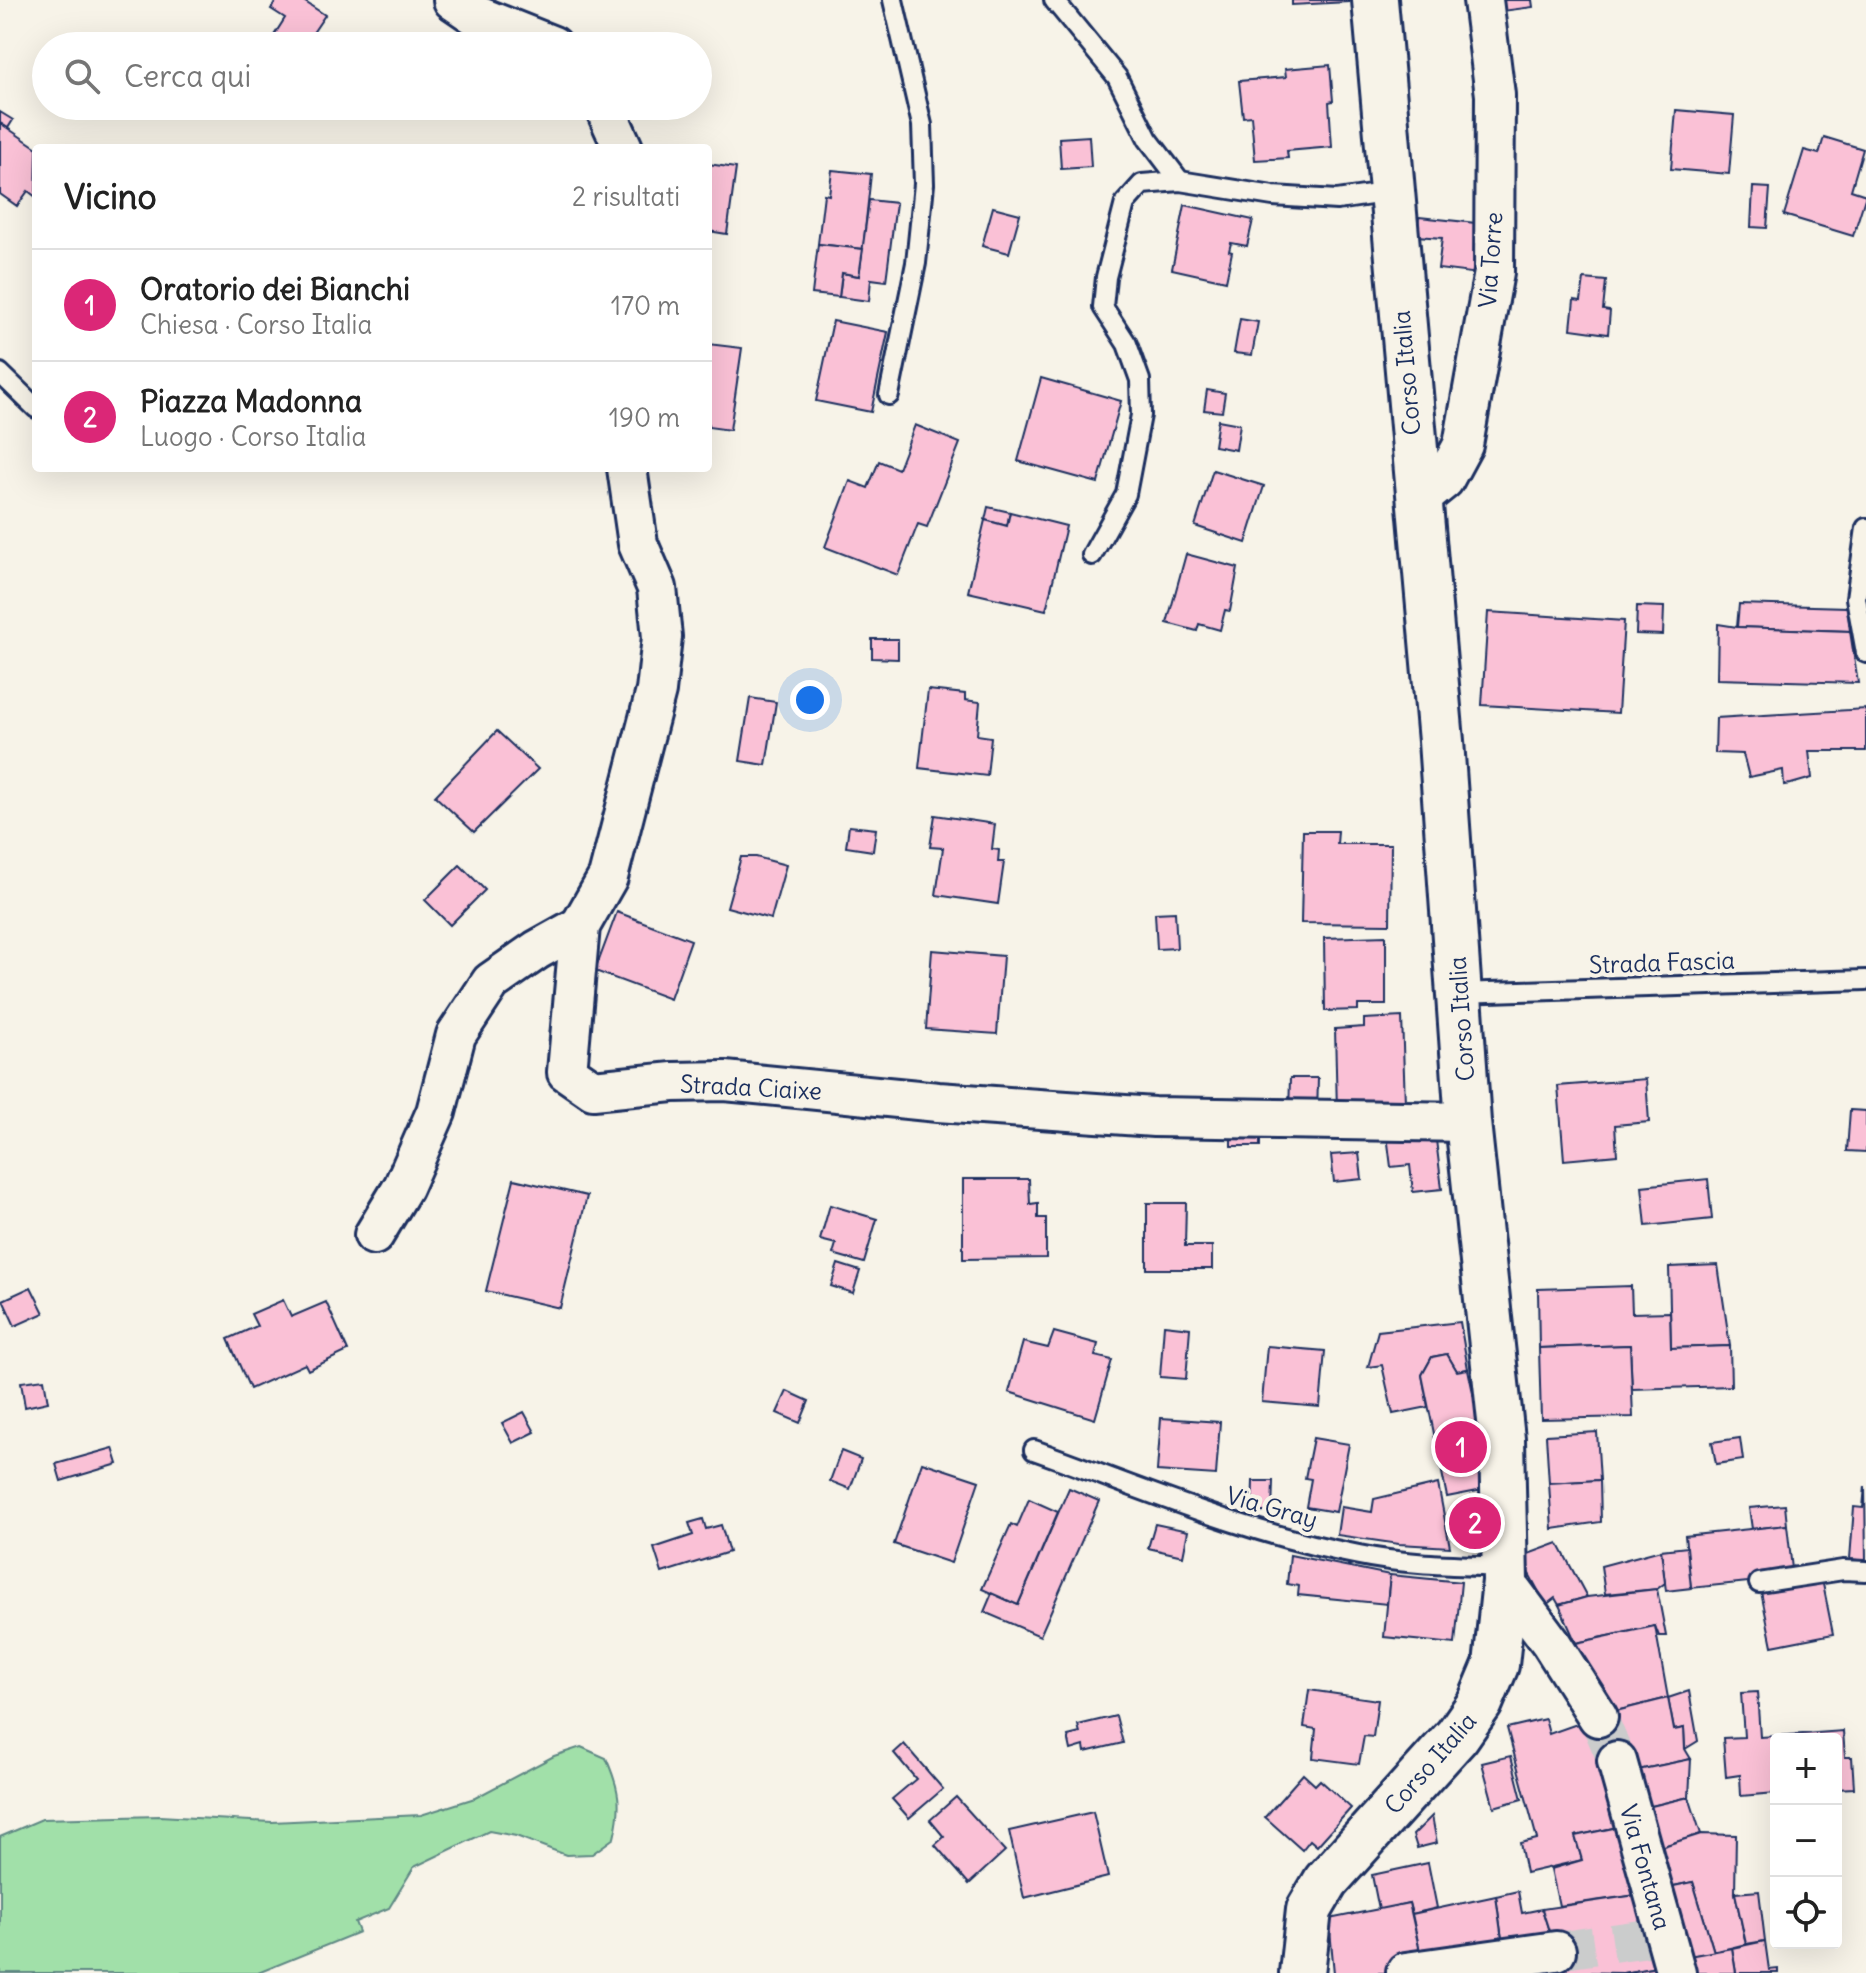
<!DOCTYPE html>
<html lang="it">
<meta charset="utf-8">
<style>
:root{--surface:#fff;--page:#f2f2f2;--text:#222;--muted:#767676;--line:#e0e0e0;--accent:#db2777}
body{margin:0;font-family:Delius,sans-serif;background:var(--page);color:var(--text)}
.controls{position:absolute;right:24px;bottom:24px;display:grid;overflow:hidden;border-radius:8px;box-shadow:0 8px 32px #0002}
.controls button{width:72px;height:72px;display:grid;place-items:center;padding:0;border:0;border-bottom:2px solid var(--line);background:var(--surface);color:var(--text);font:40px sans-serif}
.you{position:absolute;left:810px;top:700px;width:28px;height:28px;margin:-20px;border:6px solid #fff;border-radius:50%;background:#1a73e8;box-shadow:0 0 0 12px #1a73e833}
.badge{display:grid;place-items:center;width:52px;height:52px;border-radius:50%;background:var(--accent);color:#fff;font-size:26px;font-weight:700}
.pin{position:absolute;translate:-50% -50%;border:4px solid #fff;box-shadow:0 2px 8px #0006}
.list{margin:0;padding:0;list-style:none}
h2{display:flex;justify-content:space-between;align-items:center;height:104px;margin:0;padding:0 32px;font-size:34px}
h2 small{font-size:26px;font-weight:400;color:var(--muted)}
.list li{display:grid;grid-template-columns:52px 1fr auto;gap:24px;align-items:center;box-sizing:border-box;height:112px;padding:0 32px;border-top:2px solid var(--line)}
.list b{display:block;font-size:30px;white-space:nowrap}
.list p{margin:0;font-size:26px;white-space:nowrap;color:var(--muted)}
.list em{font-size:26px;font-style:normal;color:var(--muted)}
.icon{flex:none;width:44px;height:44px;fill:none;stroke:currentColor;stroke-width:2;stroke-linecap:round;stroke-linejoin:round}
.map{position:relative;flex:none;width:1866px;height:1973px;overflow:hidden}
.search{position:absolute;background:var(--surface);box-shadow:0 8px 32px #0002;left:32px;top:32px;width:680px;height:88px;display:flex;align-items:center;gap:20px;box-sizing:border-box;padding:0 28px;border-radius:44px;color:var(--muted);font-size:30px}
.panel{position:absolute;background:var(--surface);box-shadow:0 8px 32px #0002;left:32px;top:144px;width:680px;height:328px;border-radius:8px}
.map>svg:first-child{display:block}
.green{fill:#a1e0a9;stroke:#5e8884;stroke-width:2}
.building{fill:#fac1d6;stroke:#1b2f5e;stroke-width:2}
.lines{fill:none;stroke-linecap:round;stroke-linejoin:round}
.street-tunnel{stroke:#cbcccc;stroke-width:38;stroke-dasharray:38 19;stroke-linecap:butt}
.lane-casing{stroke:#1b2f5e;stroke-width:24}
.street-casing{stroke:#1b2f5e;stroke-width:44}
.secondary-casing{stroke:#1b2f5e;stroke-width:50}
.lane{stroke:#f7f3e8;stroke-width:18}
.street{stroke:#f7f3e8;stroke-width:38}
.secondary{stroke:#f7f3e8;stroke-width:44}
.labels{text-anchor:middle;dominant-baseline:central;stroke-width:8;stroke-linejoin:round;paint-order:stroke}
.street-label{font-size:24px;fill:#1b2f5e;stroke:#f7f3e8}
</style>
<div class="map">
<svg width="1866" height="1973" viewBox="0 0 1866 1973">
<rect width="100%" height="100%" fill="#f7f3e8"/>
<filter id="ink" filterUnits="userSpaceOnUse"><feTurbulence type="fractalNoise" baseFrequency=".0125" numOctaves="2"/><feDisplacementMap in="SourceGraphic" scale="16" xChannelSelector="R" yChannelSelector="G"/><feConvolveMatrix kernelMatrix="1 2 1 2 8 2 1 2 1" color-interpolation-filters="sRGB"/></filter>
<g filter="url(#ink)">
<!-- green -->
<path class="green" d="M581 1747 606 1758C620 1790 622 1805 614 1838L592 1854 566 1855 516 1836 489 1831 414 1867 389 1908 355 1922 359 1932 258 1973H0V1837L42 1819 159 1816 272 1822 421 1815 475 1798 554 1756Z"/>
<!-- building -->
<g class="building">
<path d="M277 0H302L325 15 304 46H287L273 37 285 18 271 9Z"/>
<path d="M1292 0H1348V2L1292 5Z"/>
<path d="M1501 0H1532L1533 7 1503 11Z"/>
<path d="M1330 65 1333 101 1329 102 1332 147 1287 151 1288 158 1255 160 1251 116 1243 117 1239 81 1286 77 1285 69Z"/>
<path d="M623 106H643L628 115Z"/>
<path d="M1676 110 1734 115 1729 174 1671 169Z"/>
<path d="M0 112 13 120 8 128 0 123Z"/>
<path d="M0 123 37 148 36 197 28 191 17 206 0 194Z"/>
<path d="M1089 136 1091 167 1061 169 1059 138Z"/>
<path d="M1824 137 1863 149 1851 190 1866 195 1853 236 1784 215 1804 150 1819 154Z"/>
<path d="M708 164 736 168 727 234 708 231Z"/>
<path d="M832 170 871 174 863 249 818 244 824 194 829 195Z"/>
<path d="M1753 187 1770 188 1767 228 1751 227Z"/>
<path d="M869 200 896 203 886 281 871 279 869 301 839 297 842 273 859 276Z"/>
<path d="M1185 205 1253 220 1247 246 1231 243 1229 251 1232 252 1226 281 1172 269Z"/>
<path d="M993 207 1020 214 1009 253 982 246Z"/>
<path d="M1419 217 1485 224 1479 274 1438 269 1442 238 1417 236Z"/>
<path d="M818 244 863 249 859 276 842 273 839 297 812 294Z"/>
<path d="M1584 279 1606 281 1603 310 1610 311 1608 334 1571 329 1574 300 1581 301Z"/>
<path d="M1240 319 1258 322 1252 355 1234 353Z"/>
<path d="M833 321 888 332 871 412 816 401Z"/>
<path d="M708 344 742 348 730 430 708 427Z"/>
<path d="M1041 378 1121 401 1098 483 1018 461Z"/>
<path d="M1207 390 1225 393 1222 412 1204 410Z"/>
<path d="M1218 420 1240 424 1236 450 1214 446Z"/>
<path d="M915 425 960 443 927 527 918 524 898 575 825 547 850 481 868 488 879 461 898 469Z"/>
<path d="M1213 470 1264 486 1246 543 1195 526Z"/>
<path d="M988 507 1010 512 1007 526 985 520Z"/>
<path d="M1010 512 1066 526 1046 610 968 592 985 520 1007 526Z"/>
<path d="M1186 554 1238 568 1230 611 1225 610 1220 630 1199 624 1197 631 1167 623Z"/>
<path d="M1739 604 1847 607 1850 631 1737 627Z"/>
<path d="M1637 606 1664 607 1663 635 1636 634Z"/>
<path d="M1488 612 1624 621 1618 713 1482 705Z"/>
<path d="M1718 624 1737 627 1850 631 1858 683 1717 679Z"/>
<path d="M872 639H898V659L872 658Z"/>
<path d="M928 690 965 694V700L980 702 977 735 991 737 987 776 919 768Z"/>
<path d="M750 698 776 702 766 765 740 761Z"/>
<path d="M1866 709V751H1809L1812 778 1791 784 1784 785 1783 770 1749 777 1743 754 1715 753 1716 718Z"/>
<path d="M497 731 538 769 474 832 435 796Z"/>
<path d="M935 815 995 824 992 849 999 850 998 862H1004L998 904 936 895 943 848 930 847Z"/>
<path d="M849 826 876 829 873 851 846 847Z"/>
<path d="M1303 831H1338L1337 844H1391L1390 924 1301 923Z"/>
<path d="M741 857H756L786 865 771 919 727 907Z"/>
<path d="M460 865 485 890 450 925 425 900Z"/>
<path d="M617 912 691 940 670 999 595 971Z"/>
<path d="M1175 912 1177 948 1157 949 1155 913Z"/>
<path d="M1386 936V1005H1358V1010L1325 1011 1324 938Z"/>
<path d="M932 950 1003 956 997 1034 926 1029Z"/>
<path d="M1402 1017 1405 1103 1337 1111 1335 1029 1364 1027V1019Z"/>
<path d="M1290 1078H1318L1317 1116 1289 1115Z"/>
<path d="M1646 1079 1649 1122 1615 1125 1617 1155 1564 1160 1558 1086Z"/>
<path d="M1850 1110 1866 1111V1152L1847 1151Z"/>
<rect x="1231" y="1127" width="29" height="19"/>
<path d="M1387 1135 1436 1140 1442 1189 1413 1192 1410 1165 1391 1167Z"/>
<path d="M1359 1153 1362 1179 1334 1182 1331 1155Z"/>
<path d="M514 1179 587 1196 560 1308 486 1291Z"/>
<path d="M963 1179H1029L1030 1204 1038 1203V1218H1046V1258L963 1259Z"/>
<path d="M1708 1179 1712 1219 1646 1226 1642 1186Z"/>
<path d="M1147 1203H1186L1185 1246H1212V1269H1147Z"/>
<path d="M830 1205 877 1219 864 1263 833 1254 836 1244 820 1240Z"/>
<path d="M838 1264 860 1271 853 1293 831 1286Z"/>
<path d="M1718 1265 1730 1346 1671 1348 1669 1267Z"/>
<path d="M1631 1286 1632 1313 1670 1312 1671 1348 1730 1346 1731 1386 1632 1389 1630 1345 1539 1348 1538 1289Z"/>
<path d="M31 1287 44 1313 15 1326 3 1300Z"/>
<path d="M283 1300 291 1317 326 1302 348 1351 308 1370 305 1364 250 1389 228 1339 257 1326 251 1314Z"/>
<path d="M1460 1322 1468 1369 1457 1371 1447 1354 1432 1357 1422 1375 1428 1407 1393 1414 1382 1365 1368 1367 1378 1331Z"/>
<path d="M1164 1325 1190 1328 1186 1379 1160 1377Z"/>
<path d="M1054 1332 1098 1344 1095 1356 1112 1360 1095 1419 1009 1392 1023 1342 1048 1348Z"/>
<path d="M1630 1345 1633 1417 1541 1419 1539 1348Z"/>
<path d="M1267 1346 1325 1351 1320 1407 1262 1402Z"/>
<path d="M1447 1354 1457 1371 1468 1369 1493 1488 1447 1497 1422 1375 1432 1357Z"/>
<path d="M44 1379 48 1402 25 1407 21 1382Z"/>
<path d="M787 1391 809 1401 800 1423 777 1413Z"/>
<path d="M524 1412 535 1432 513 1443 502 1423Z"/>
<path d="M1161 1418 1220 1422 1216 1475 1157 1471Z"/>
<path d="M1597 1432 1600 1480 1549 1483 1546 1435Z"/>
<path d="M1313 1438 1349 1444 1336 1512 1306 1507 1311 1479 1305 1478Z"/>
<path d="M1740 1438 1743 1460 1716 1464 1712 1442Z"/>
<path d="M113 1448 118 1464 61 1481 56 1464Z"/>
<path d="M841 1451 861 1459 850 1489 830 1481Z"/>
<path d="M922 1462 979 1481 951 1563 894 1544Z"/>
<path d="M1600 1480 1601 1522 1552 1529 1549 1483Z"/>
<path d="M1253 1481H1273L1272 1512H1252Z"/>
<path d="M1438 1484 1450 1547 1399 1544 1337 1535 1341 1507 1372 1512 1374 1499Z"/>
<path d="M1865 1486 1866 1561 1850 1559 1854 1507 1863 1508Z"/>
<path d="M1069 1488 1099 1501 1040 1636 984 1612 992 1593 1018 1605Z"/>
<path d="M1029 1499 1058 1512 1018 1605 982 1589 1011 1524 1017 1527Z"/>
<path d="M1785 1505 1787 1525 1752 1529 1749 1508Z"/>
<path d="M703 1519 706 1529 721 1525 729 1552 662 1573 654 1548 693 1535 689 1523Z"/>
<path d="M1155 1524 1188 1531 1183 1556 1148 1548Z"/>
<path d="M1787 1525 1792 1569 1760 1572 1748 1582 1691 1588 1685 1536Z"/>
<path d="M1558 1543 1587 1597 1559 1605 1555 1598 1546 1605 1520 1557Z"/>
<path d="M1687 1547 1691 1588 1666 1591 1661 1550Z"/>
<path d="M1661 1550 1665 1583 1657 1589 1605 1594 1601 1566Z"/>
<path d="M1290 1555 1390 1575 1387 1604 1298 1595 1299 1586 1287 1584Z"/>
<path d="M1390 1575 1461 1582 1455 1644 1384 1637Z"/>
<path d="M1822 1579 1833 1634 1772 1646 1761 1592Z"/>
<path d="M1657 1589 1666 1636H1659L1655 1626 1576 1643 1559 1605 1587 1597Z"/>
<path d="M1655 1626 1668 1698 1608 1713 1576 1643Z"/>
<path d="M1309 1690 1378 1700 1373 1737 1364 1736 1359 1764 1313 1758 1316 1729 1304 1727Z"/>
<path d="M1689 1691 1698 1741 1685 1749 1684 1728 1674 1730 1668 1698Z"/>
<path d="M1757 1692 1760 1737 1776 1736V1793L1741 1796 1740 1775 1726 1777 1723 1738 1744 1737 1741 1693Z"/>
<path d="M1668 1698 1674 1730 1684 1728 1685 1749 1691 1759 1633 1771 1623 1826 1575 1836 1582 1860 1526 1873 1520 1843 1537 1839 1507 1728 1545 1719 1549 1734 1608 1713Z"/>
<path d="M1116 1716 1123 1743 1085 1752 1084 1746 1071 1750 1068 1736 1080 1733 1078 1725Z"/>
<path d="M1843 1731 1845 1757H1852L1854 1788 1836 1789V1739H1776V1736Z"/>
<path d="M904 1744 943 1789 909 1818 892 1799 916 1779 894 1753Z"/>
<path d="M1511 1756 1522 1799 1494 1807 1482 1763Z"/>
<path d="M1691 1759 1689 1797 1643 1808 1633 1771Z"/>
<path d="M1303 1774 1315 1785 1320 1780 1351 1808 1317 1846 1310 1840 1302 1850 1265 1817Z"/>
<path d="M956 1797 1005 1851 969 1884 935 1845 944 1837 930 1820Z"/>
<path d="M1689 1797 1701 1834 1654 1849 1643 1808Z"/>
<path d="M1093 1812 1108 1877 1024 1898 1009 1831Z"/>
<path d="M1432 1816 1437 1843 1417 1848 1413 1835Z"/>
<path d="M1623 1826 1643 1894 1559 1906 1551 1869 1582 1860 1575 1836Z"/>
<path d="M1701 1834 1736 1835 1735 1893 1746 1944 1714 1952 1693 1882 1664 1888 1654 1849Z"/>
<path d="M1428 1863 1437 1908 1412 1914 1409 1903 1379 1910 1372 1875Z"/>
<path d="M1693 1882 1714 1952 1689 1956 1664 1888Z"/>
<path d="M1518 1891 1522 1913 1542 1909 1552 1941 1504 1954 1496 1896Z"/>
<path d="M1759 1891 1765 1941 1746 1944 1735 1893Z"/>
<path d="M1643 1894 1663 1966 1623 1973 1562 1972 1542 1909Z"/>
<path d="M1496 1896 1504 1954 1423 1965 1412 1914Z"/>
<path d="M1409 1903 1423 1965 1392 1973H1334L1329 1919Z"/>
<path d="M1765 1941 1769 1970 1778 1969V1973H1736L1732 1948Z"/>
<path d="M1732 1948 1736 1973H1692L1689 1956Z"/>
<path d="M1663 1966 1665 1973H1623Z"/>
</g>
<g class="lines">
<!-- street-tunnel -->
<g class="street-tunnel">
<path d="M1598 1717 1617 1761"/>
<path d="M1556 1951 1655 1937"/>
</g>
<defs>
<g id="lane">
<path d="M1054 0 1117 77 1148 139 1180 181"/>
<path d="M0 373 36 408"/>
<path d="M889 395 916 263 924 184 922 125 893 0"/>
<path d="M1866 528 1856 598 1866 653"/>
<path d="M1092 555 1126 494 1141 415 1140 380 1127 344 1103 307 1106 277 1125 203 1142 184 1180 181 1273 196 1337 200 1391 192"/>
<path d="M1459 993 1866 980"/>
<path d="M1034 1450C1141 1488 1247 1534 1359 1555 1407 1565 1457 1565 1505 1567"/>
<path d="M1759 1583 1843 1570 1866 1571"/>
</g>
<g id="street">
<path d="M453 0 475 15 553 46"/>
<path d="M604 106 623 148"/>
<path d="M627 468 638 544 657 588 662 637 656 691 608 877 580 926 567 1072 593 1090 673 1082 725 1081 938 1102 1154 1117 1468 1122"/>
<path d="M1418 501 1444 480 1463 445 1494 272 1495 95 1483 0"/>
<path d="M374 1235 403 1187 436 1112 456 1035 491 982 537 950 580 926"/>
<path d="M1505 1581 1551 1643 1598 1717"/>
<path d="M1617 1761 1676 1973"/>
<path d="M1406 1972 1556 1951"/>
</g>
<path id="secondary" d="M1302 1973 1309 1910 1326 1881 1457 1736 1480 1703 1496 1665 1505 1581 1502 1439 1468 1122 1441 741 1375 0"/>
</defs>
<!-- lane casing -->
<use href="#lane" class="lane-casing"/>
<!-- street casing -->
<use href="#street" class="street-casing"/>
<!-- secondary casing -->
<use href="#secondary" class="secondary-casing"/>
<!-- lane -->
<use href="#lane" class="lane"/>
<!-- street -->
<use href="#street" class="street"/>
<!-- secondary -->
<use href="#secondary" class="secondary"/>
</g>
</g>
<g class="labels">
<!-- street labels -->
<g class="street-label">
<text transform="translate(1490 260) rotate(-86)">Via Torre</text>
<text transform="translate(1406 373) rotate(-95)">Corso Italia</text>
<text transform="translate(1662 962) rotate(-2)">Strada Fascia</text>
<text transform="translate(1461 1019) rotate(-94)">Corso Italia</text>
<text transform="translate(751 1087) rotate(3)">Strada Ciaixe</text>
<text transform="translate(1272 1507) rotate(16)">Via Gray</text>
<text transform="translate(1430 1763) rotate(-49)">Corso Italia</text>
<text transform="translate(1646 1867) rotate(74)">Via Fontana</text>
</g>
</g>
</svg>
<div class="controls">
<button>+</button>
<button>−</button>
<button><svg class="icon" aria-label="locate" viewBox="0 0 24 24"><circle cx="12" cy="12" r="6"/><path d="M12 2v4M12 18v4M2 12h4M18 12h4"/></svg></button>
</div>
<div class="you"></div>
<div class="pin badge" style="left:1461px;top:1447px">1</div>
<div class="pin badge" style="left:1475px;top:1523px">2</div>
<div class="search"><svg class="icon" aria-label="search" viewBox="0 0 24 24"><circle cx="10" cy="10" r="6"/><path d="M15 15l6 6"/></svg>Cerca qui</div>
<section class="panel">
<h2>Vicino<small>2 risultati</small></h2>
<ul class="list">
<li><span class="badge">1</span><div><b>Oratorio dei Bianchi</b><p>Chiesa · Corso Italia</p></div><em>170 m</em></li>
<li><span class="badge">2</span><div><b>Piazza Madonna</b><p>Luogo · Corso Italia</p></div><em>190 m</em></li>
</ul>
</section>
</div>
